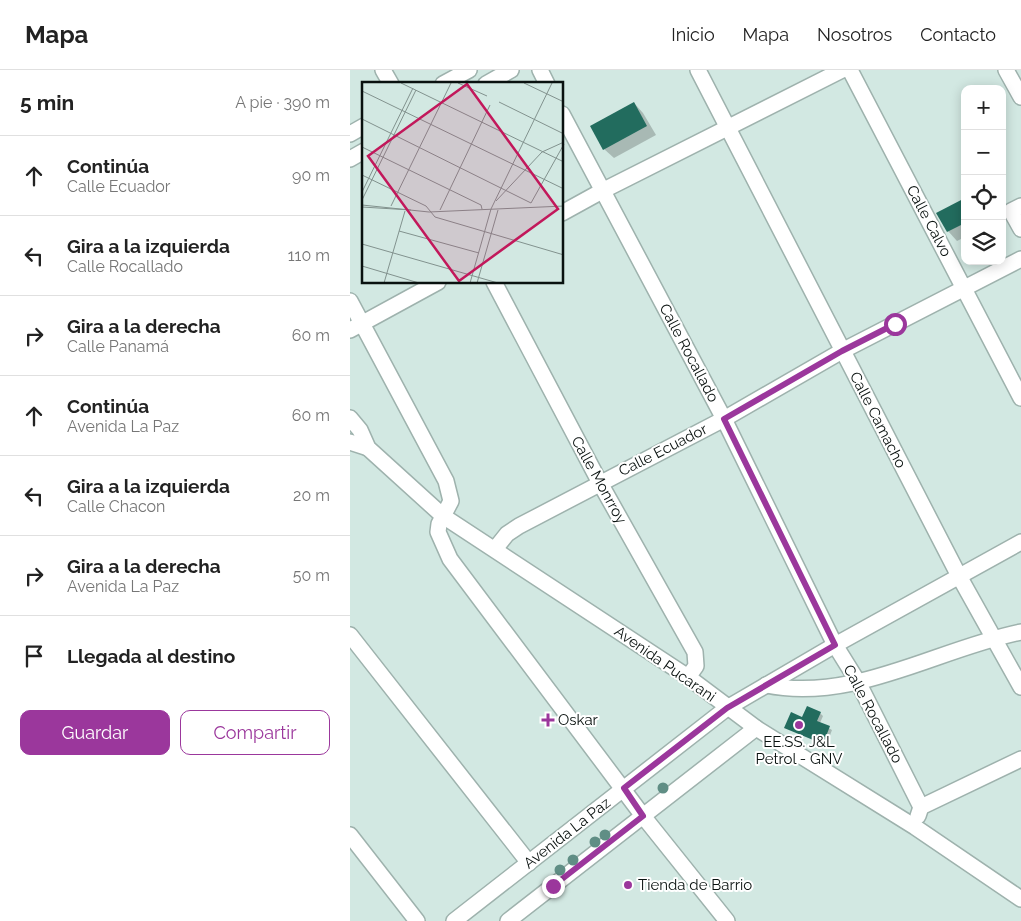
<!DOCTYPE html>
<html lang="es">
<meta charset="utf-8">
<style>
:root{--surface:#fff;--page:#f2f2f2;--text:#222;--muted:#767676;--line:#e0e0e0;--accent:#9b379c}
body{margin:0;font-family:Raleway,sans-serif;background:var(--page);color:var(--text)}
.controls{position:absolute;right:15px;top:15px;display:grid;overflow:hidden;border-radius:10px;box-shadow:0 2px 12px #0003}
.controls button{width:45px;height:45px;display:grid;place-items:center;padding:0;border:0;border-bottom:1px solid var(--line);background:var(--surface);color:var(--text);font:25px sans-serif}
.stop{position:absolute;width:15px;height:15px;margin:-11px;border:4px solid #9b379c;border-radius:50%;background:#fff}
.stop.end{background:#9b379c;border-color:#fff;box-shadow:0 1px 5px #0008}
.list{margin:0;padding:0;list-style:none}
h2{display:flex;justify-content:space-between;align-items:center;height:65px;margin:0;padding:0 20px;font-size:21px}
h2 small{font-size:16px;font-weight:400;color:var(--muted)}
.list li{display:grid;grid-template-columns:32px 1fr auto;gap:15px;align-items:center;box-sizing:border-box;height:80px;padding:0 20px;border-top:1px solid var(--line)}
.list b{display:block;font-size:19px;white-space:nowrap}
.list p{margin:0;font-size:16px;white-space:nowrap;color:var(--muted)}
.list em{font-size:16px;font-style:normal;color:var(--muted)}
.actions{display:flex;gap:10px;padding:15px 20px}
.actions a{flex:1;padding:11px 0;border:1px solid var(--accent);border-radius:10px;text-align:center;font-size:18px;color:var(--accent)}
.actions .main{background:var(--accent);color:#fff}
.icon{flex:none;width:28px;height:28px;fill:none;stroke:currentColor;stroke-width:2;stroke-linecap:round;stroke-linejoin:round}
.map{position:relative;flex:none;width:671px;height:851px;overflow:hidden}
header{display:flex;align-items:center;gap:30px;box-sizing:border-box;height:70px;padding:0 25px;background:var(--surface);border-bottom:1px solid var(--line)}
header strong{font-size:24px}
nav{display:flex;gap:28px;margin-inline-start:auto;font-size:18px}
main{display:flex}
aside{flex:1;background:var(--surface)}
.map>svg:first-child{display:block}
.shadow{fill:#0003}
.building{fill:#226c5e}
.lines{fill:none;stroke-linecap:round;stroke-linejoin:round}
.minor-casing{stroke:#9eb2ad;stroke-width:18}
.minor{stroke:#fff;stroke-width:15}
.tree{fill:#608e85}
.route{stroke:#9b379c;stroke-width:6}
.poi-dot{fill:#9b379c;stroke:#fff;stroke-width:2}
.labels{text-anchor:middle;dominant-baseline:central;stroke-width:4;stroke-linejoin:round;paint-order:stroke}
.street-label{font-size:15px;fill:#09110f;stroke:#fff}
.poi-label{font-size:15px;fill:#09110f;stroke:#fff;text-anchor:start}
.inset-road{fill:none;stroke:#82928e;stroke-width:1}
.view{fill:#c2185b;fill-opacity:0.15;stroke:#c2185b;stroke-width:2.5}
.inset-edge{fill:none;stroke:#09110f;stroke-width:2.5}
</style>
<header>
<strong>Mapa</strong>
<nav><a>Inicio</a><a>Mapa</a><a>Nosotros</a><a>Contacto</a></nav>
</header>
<main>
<aside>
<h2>5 min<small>A pie · 390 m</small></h2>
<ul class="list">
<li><svg class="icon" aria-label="ahead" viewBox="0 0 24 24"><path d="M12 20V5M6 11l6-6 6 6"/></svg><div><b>Continúa</b><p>Calle Ecuador</p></div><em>90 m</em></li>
<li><svg class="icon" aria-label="left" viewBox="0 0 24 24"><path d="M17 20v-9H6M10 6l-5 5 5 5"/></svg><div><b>Gira a la izquierda</b><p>Calle Rocallado</p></div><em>110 m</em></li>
<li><svg class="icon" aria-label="right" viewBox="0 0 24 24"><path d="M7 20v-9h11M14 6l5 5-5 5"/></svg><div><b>Gira a la derecha</b><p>Calle Panamá</p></div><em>60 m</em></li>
<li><svg class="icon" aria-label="ahead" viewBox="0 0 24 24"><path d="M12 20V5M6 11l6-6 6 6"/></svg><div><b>Continúa</b><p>Avenida La Paz</p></div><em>60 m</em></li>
<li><svg class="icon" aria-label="left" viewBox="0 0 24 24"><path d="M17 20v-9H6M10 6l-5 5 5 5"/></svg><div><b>Gira a la izquierda</b><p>Calle Chacon</p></div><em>20 m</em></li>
<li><svg class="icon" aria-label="right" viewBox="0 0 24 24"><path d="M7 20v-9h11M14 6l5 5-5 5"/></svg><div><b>Gira a la derecha</b><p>Avenida La Paz</p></div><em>50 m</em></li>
<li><svg class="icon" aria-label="arrive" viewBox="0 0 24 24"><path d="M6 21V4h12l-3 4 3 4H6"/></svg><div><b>Llegada al destino</b></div></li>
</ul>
<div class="actions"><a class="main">Guardar</a><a>Compartir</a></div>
</aside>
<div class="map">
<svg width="671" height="851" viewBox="0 0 671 851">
<rect width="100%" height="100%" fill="#d2e8e2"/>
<!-- shadow -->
<g class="shadow">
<path d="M284 33 293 43 306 65 264 88 254 79Z"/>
<path d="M615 129V167L607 171 598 161Z"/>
<path d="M470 643 473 646 470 653 482 660 476 676 436 657Z"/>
</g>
<!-- building -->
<g class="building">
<path d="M284 32 297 56 253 80 240 56Z"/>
<path d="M615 128V153L597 162 586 143Z"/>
<path d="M457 636 471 642 467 651 480 656 473 674 434 658 441 642 452 647Z"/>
</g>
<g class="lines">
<defs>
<g id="minor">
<path d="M33 0 41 14"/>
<path d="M190 0 197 14"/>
<path d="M348 0 609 506 671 617"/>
<path d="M500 0 671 328"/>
<path d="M656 0 671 27"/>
<path d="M93 14 119 0"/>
<path d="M136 14 161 0"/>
<path d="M212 44 374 349 485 575 508 612 571 737"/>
<path d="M0 64 14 56"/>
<path d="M0 89 14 81"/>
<path d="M671 136 661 141 671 159"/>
<path d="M212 143 252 121 492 0"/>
<path d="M144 212 250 413 345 582 346 596 338 607"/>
<path d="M0 231 96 411 101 431 89 454 88 462 100 489 293 746 377 851"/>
<path d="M0 260 88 212"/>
<path d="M0 348 10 360 18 378 93 446 338 607 406 658 565 757 671 829"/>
<path d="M0 372 18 378"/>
<path d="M145 479 157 464 169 456 374 349 492 281 671 189"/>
<path d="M0 565 179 793"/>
<path d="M416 615C504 633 587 579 671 562"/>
<path d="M568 746 571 737 671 689"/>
<path d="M0 765 67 851"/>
<path d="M104 851 377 638 485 575 671 472"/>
<path d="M158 851 406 658"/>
</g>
</defs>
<!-- minor casing -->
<use href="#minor" class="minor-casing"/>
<!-- minor -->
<use href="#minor" class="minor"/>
</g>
<!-- trees -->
<g class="tree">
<circle cx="313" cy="718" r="5.5"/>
<circle cx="255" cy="765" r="5.5"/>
<circle cx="245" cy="772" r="5.5"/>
<circle cx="223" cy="790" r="5.5"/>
<circle cx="210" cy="800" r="5.5"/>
</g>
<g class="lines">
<!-- route -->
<path class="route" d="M203 816 293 746 274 718 377 638 485 575 374 349 492 281 545 254"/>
</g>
<!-- markers -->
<g class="poi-dot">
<path d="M195.5 642.5h5v5h5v5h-5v5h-5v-5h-5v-5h5z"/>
<circle cx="449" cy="655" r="5"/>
<circle cx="278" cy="815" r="5"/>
</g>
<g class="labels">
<!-- street labels -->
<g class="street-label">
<text transform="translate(579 151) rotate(62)">Calle Calvo</text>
<text transform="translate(339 283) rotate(62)">Calle Rocallado</text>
<text transform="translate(528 350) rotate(63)">Calle Camacho</text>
<text transform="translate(313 380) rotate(-27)">Calle Ecuador</text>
<text transform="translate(249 410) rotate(61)">Calle Monrroy</text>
<text transform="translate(315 594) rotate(35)">Avenida Pucarani</text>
<text transform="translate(523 644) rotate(62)">Calle Rocallado</text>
<text transform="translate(217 763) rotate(-38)">Avenida La Paz</text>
</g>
<!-- poi labels -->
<g class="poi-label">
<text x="208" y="650">Oskar</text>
<text x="449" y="672" text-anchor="middle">EE.SS. J&amp;L<tspan x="449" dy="17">Petrol - GNV</tspan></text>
<text x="288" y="815">Tienda de Barrio</text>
</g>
</g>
<!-- overview -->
<g transform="translate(12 12)">
<rect width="201" height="201" fill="#d2e8e2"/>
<path class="inset-road" d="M39 1 202 80M96 1 125 14M162 1 202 20M0 9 202 107M137 20 202 52M0 37 169 121M0 65 119 123 120 127M0 93 64 124 73 135 202 173M0 110 51 6M0 118 54 8M134 119 180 70 202 60M169 121 202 62M0 123 67 130 202 124M29 124 89 1M0 125 49 128M78 128 128 23M37 149 117 171M0 162 136 201M0 184 57 201M22 201 43 129M108 201 129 127 190 1M115 201 136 128"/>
<path class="view" d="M105 2 196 127 97 199 6 74Z"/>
<rect width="201" height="201" class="inset-edge"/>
</g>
</svg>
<div class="controls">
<button>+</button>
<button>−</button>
<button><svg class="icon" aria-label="locate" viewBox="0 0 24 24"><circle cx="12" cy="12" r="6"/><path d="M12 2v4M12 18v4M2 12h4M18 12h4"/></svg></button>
<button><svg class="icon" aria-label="layers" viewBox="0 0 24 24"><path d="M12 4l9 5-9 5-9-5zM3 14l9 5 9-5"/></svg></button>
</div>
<div class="stop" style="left:545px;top:254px"></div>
<div class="stop end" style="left:203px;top:816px"></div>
</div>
</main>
